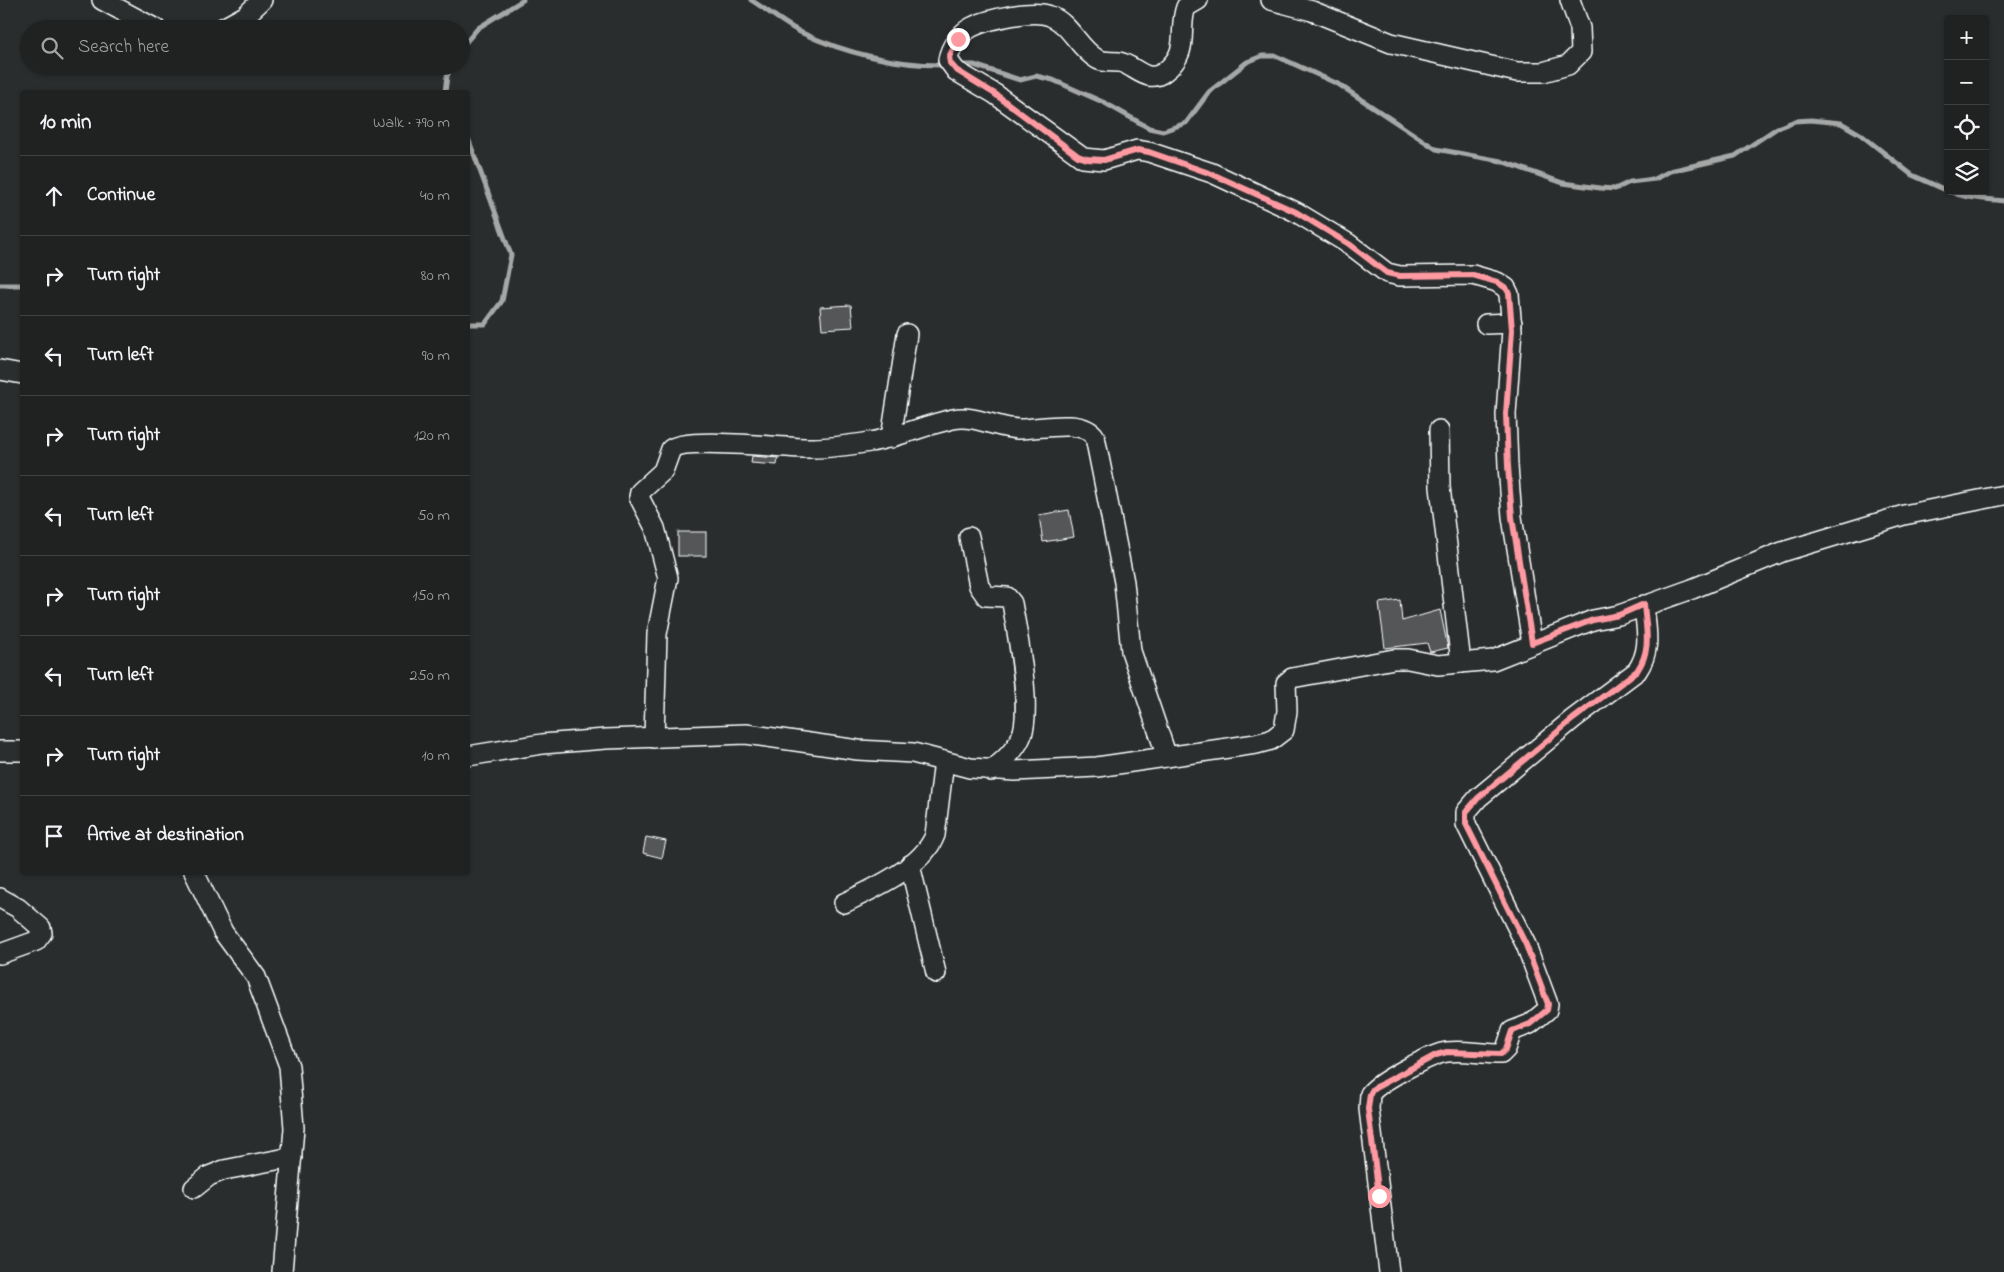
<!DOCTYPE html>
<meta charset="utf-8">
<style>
:root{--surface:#202222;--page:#2d2f2f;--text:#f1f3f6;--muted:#a2a4a5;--line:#3d3f40}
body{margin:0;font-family:"Indie Flower",sans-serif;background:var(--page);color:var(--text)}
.controls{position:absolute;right:15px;top:15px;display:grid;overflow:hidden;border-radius:5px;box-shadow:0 1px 4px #0004}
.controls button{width:45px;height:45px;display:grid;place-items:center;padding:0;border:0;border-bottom:1px solid var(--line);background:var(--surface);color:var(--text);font:25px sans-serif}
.stop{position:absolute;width:15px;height:15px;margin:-11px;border:4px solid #ff9aa2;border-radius:50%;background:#fff}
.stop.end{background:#ff9aa2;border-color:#fff;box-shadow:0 1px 5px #0008}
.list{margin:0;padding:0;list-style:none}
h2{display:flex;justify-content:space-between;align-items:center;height:65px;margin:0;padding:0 20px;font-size:21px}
h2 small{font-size:16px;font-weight:400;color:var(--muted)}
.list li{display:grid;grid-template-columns:32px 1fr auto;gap:15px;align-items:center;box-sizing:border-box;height:80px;padding:0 20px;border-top:1px solid var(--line)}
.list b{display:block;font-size:19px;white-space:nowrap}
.list em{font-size:16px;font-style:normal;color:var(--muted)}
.icon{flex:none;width:28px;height:28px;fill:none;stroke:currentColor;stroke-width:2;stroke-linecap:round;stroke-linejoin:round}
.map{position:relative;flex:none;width:2004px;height:1272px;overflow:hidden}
.search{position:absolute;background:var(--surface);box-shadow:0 1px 4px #0004;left:20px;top:20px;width:450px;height:55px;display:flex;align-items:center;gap:12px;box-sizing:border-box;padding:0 18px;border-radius:28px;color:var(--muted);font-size:19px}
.panel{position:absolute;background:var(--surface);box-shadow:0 1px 4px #0004;left:20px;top:90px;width:450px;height:785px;border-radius:5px}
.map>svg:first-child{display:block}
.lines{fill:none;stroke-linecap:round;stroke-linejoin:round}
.stream{stroke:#a6a7a7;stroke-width:5}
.building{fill:#555758;stroke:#fff}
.minor-casing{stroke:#fff;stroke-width:22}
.minor{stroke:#2a2d2e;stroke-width:19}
.route{stroke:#ff9aa2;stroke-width:6}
</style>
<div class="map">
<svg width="2004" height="1272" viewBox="0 0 2004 1272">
<rect width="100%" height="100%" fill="#2a2d2e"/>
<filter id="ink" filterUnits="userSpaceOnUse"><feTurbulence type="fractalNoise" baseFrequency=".02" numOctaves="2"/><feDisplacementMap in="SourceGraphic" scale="10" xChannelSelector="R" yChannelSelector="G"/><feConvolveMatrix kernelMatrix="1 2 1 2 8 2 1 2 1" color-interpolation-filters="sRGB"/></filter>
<g filter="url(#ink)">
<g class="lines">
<!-- stream -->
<g class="stream">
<path d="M751 0C767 10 783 23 800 32 844 53 898 66 946 65"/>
<path d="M461 48 478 28 523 0"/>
<path d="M960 65H974L1020 80 1036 76 1053 80 1105 103 1149 128 1163 131 1186 123 1209 92 1247 62 1262 56H1276L1338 84 1436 149 1501 161 1563 183 1600 188 1615 189 1630 182 1655 179 1670 171 1735 156 1777 128 1795 121 1811 120 1841 123 1860 134 1912 175 1948 191"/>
<path d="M445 92 447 76 452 66"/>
<path d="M468 138 511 255 502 301 485 324H468"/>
<path d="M1949 191C1968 200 1983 198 2004 201"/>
<path d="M0 285H22"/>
</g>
</g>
<!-- building -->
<g class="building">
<path d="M851 305 853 327 822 329 820 307Z"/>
<path d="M752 456 778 458 777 465 751 463Z"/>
<path d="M1069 510 1074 537 1043 542 1039 515Z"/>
<rect x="678" y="532" width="28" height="24"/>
<path d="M1400 600 1402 621 1440 610 1448 648 1430 652 1427 643 1385 648 1379 603Z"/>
<path d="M646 837 666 841 662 858 643 853Z"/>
</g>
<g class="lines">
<defs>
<g id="minor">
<path d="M102 0 156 29"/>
<path d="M1198 0 1186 7C1177 31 1192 51 1164 72 1147 85 1135 65 1119 62 1112 61 1103 63 1097 59 1078 48 1071 24 1050 16 1033 9 988 19 972 27 960 33 950 47 948 60L956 71 995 94 1083 158 1104 160 1137 150 1149 152 1212 173 1296 212 1349 244 1387 273 1400 276 1473 275 1497 282 1506 288 1509 294 1512 330 1506 414 1508 466 1512 517 1532 643"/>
<path d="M1271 0 1312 11 1391 43 1517 72H1543L1568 65 1581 52 1580 28 1570 0"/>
<path d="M221 29 245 16 262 0"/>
<path d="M1486 324 1512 323"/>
<path d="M0 370 22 374"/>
<path d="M1439 430 1440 487 1461 663"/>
<path d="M891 438 907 334"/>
<path d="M969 537 979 586 986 596 1007 597 1012 603C1017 632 1033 712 1021 737 1015 751 1003 761 991 771"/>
<path d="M654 738 657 634 668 578 655 528 639 497 640 492 663 471 671 449C685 436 789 449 813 448 832 448 851 445 870 442 899 437 925 425 953 419 975 414 997 429 1020 429 1039 429 1083 418 1095 437L1124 582 1131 651 1167 757"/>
<path d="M0 751H22"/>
<path d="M468 756 542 744 606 739 746 734 858 750 913 753 970 768 1015 771 1097 767 1256 744 1271 740 1284 730 1287 711 1286 683 1292 678 1394 659H1408L1438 665 1493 660 1593 620 1619 615 1692 589 1782 552 1904 515 2004 495"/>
<path d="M910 865 936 973"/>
<path d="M194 872 223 932 256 977 289 1066 294 1128 282 1272"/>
<path d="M0 898 18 908 41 928 42 933 36 941 0 954"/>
<path d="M844 903C873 889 923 867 935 835L944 761"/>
<path d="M194 1188 209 1176 224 1170 292 1157"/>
<path d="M1389 1272 1369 1109 1370 1094C1378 1082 1431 1054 1447 1052 1464 1050 1483 1054 1501 1054L1506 1049 1512 1031 1530 1024 1547 1010 1548 1004 1526 945 1466 824V812L1478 798 1573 719 1637 671C1652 649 1646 630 1644 605"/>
</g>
</defs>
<!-- minor casing -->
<use href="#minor" class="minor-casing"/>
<!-- minor -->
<use href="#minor" class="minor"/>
</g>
</g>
<g class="lines" filter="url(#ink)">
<!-- route -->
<path class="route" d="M958 39 949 57 950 63 956 70 995 94 1078 156 1087 159 1104 160 1138 150 1149 152 1212 174 1296 212 1349 244 1387 273 1400 276 1473 275 1497 282 1506 288 1509 293 1512 330 1506 414 1508 466 1512 517 1532 643 1593 620 1619 615 1644 604C1646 630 1652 649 1637 671L1573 719 1478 798 1466 812V824L1526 945 1548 1004 1547 1010 1530 1024 1512 1031 1506 1049 1501 1054 1447 1052 1436 1055 1373 1089 1370 1094 1368 1109 1379 1196"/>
</g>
</svg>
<div class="controls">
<button>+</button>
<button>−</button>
<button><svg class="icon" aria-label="locate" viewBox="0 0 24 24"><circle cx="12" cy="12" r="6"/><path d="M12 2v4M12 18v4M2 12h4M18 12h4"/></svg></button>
<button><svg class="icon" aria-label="layers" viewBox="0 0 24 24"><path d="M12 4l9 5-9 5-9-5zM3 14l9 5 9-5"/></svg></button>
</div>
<div class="stop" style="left:1379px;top:1196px"></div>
<div class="stop end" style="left:958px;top:39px"></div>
<div class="search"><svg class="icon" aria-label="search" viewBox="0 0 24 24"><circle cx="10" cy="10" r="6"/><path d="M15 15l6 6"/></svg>Search here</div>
<section class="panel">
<h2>10 min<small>Walk · 790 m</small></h2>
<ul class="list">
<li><svg class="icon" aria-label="ahead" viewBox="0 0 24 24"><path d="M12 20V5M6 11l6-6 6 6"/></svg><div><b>Continue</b></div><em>40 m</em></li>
<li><svg class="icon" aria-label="right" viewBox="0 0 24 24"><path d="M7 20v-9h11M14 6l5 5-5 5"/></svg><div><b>Turn right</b></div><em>80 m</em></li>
<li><svg class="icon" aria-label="left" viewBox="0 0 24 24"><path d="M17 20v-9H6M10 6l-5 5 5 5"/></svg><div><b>Turn left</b></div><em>90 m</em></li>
<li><svg class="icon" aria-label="right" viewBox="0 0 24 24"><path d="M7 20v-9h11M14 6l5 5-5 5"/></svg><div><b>Turn right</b></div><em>120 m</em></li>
<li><svg class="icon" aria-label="left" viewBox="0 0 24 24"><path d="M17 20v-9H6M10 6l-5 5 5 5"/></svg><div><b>Turn left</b></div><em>50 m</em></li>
<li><svg class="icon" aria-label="right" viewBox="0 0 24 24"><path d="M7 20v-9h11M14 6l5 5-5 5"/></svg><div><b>Turn right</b></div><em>150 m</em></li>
<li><svg class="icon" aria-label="left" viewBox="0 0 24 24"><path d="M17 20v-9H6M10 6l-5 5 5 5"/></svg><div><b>Turn left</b></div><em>250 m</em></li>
<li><svg class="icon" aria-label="right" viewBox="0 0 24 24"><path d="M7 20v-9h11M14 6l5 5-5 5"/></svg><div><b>Turn right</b></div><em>10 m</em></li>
<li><svg class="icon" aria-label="arrive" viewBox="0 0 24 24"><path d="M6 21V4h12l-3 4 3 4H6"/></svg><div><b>Arrive at destination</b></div></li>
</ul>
</section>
</div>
